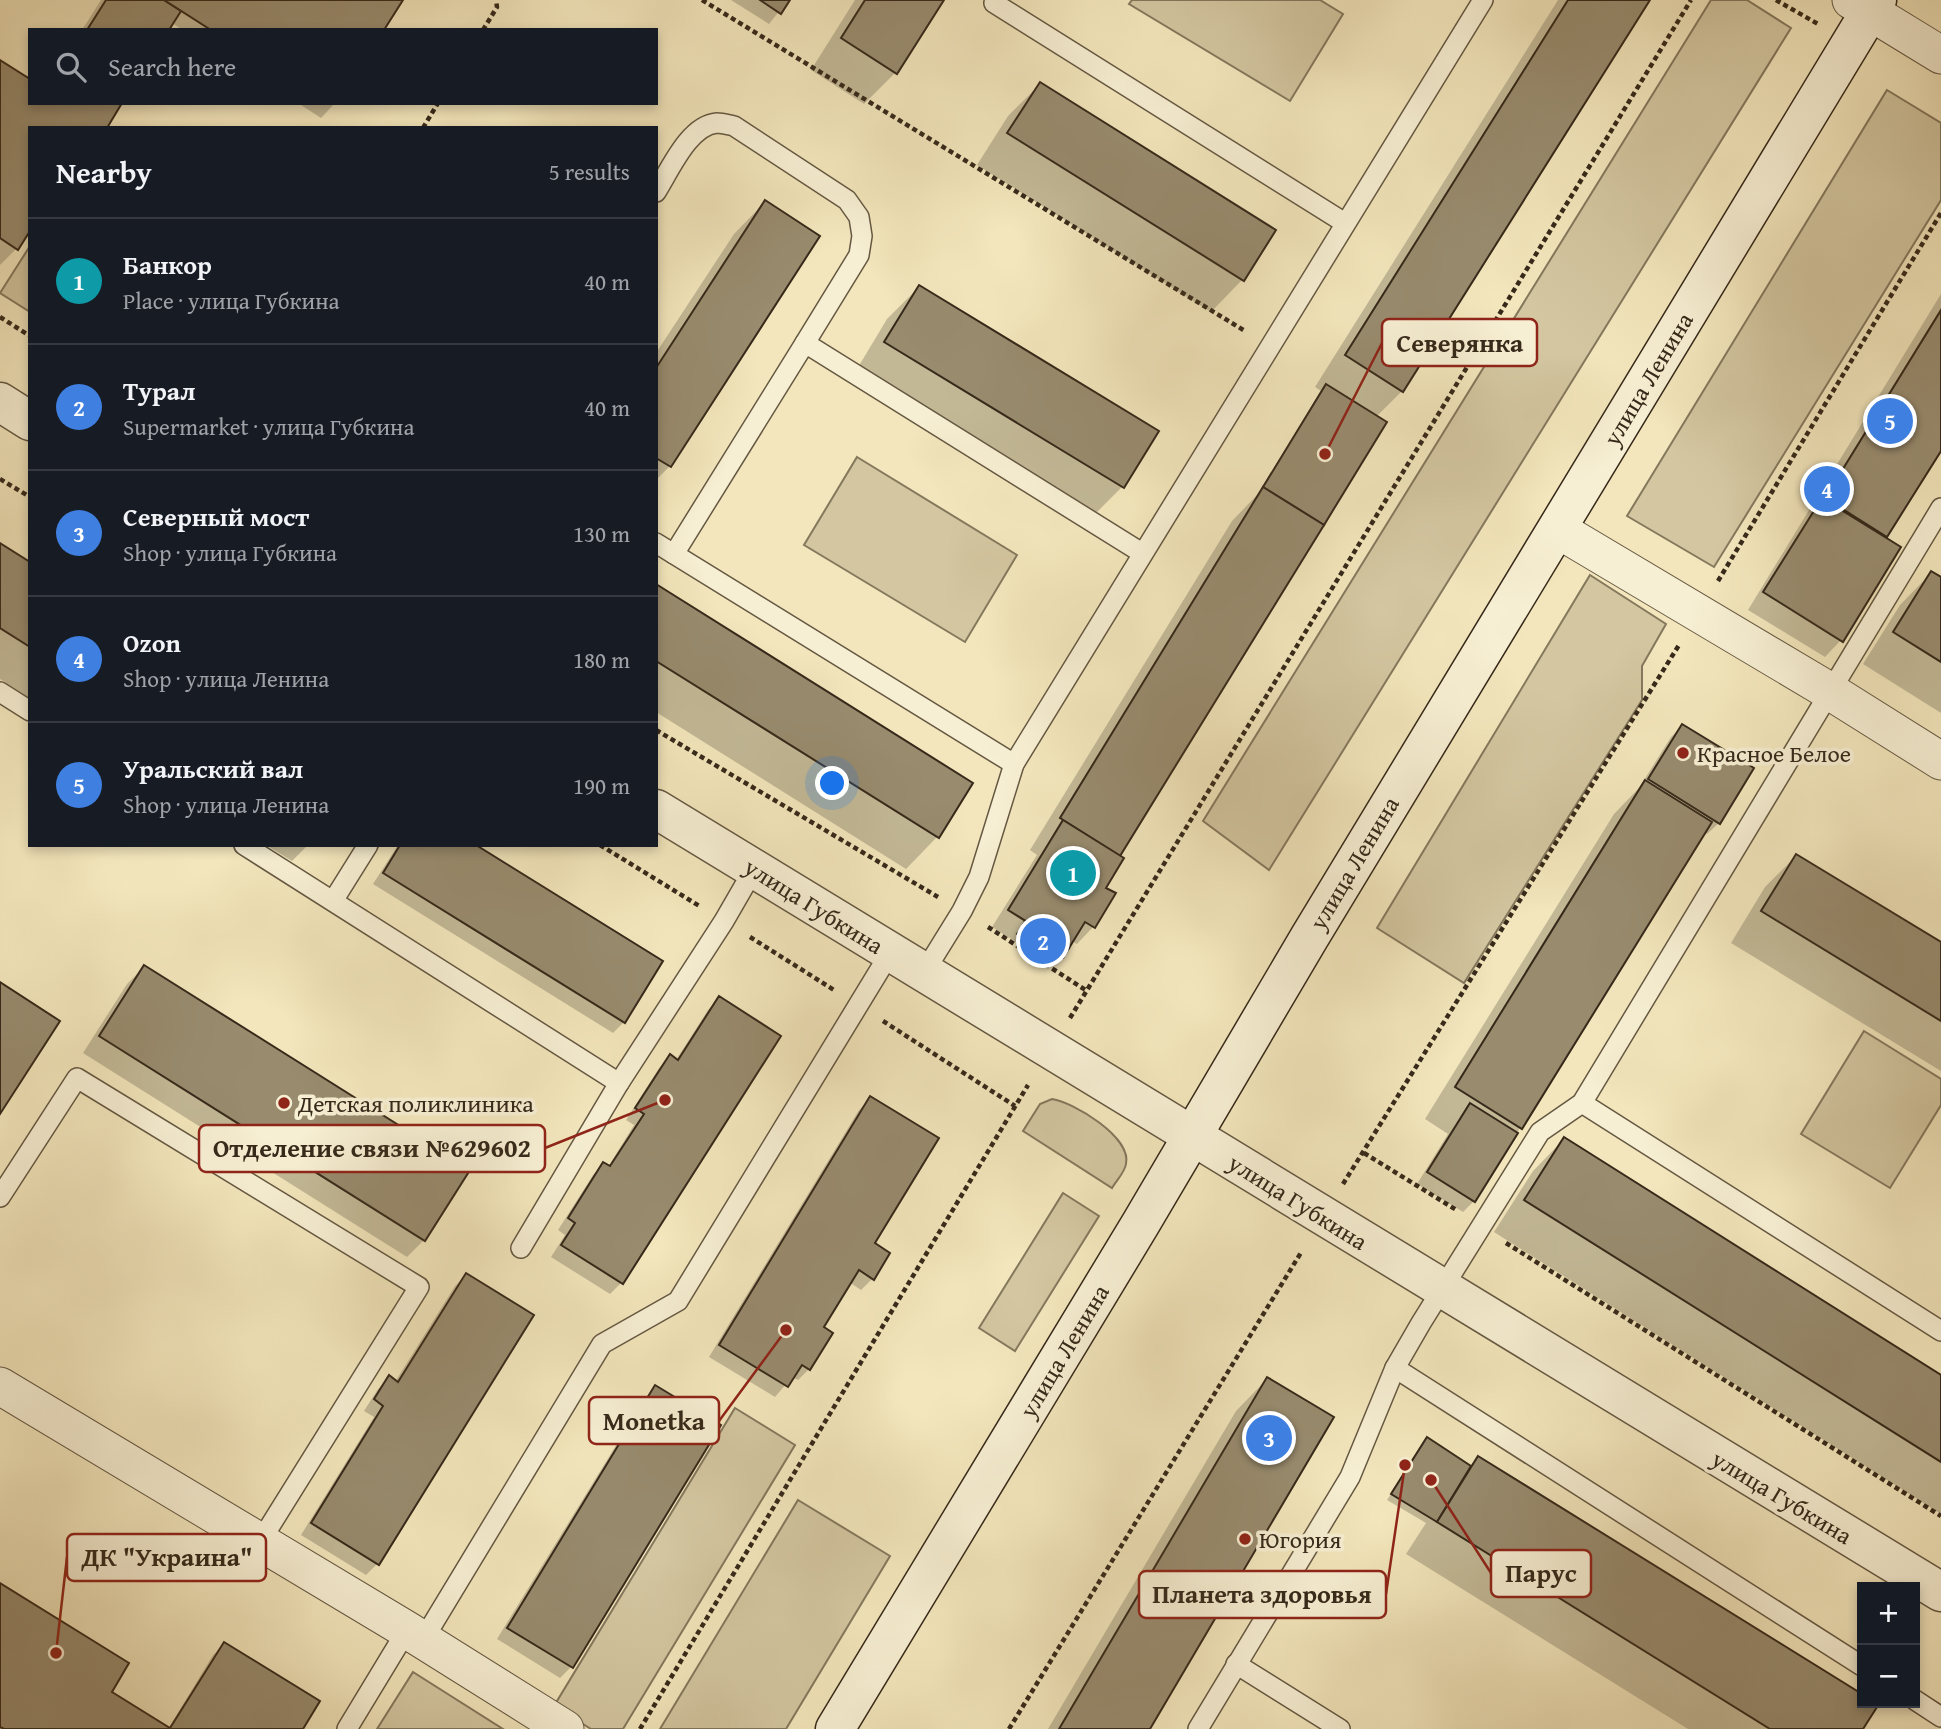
<!DOCTYPE html>
<meta charset="utf-8">
<style>
:root{--surface:#171b24;--page:#20242c;--text:#f1f3f6;--muted:#9ea1a6;--line:#363941;--accent:#b45309}
body{margin:0;font-family:"Gentium Book Plus",serif;background:var(--page);color:var(--text)}
.controls{position:absolute;right:21px;bottom:21px;display:grid;overflow:hidden;border-radius:0px;box-shadow:0 4px 10px #0003}
.controls button{width:63px;height:63px;display:grid;place-items:center;padding:0;border:0;border-bottom:2px solid var(--line);background:var(--surface);color:var(--text);font:35px sans-serif}
.you{position:absolute;left:833px;top:784px;width:24px;height:24px;margin:-18px;border:5px solid #fff;border-radius:50%;background:#1a73e8;box-shadow:0 0 0 10px #1a73e833}
.badge{display:grid;place-items:center;width:46px;height:46px;border-radius:50%;background:var(--accent);color:#fff;font-size:23px;font-weight:700}
.pin{position:absolute;translate:-50% -50%;border:4px solid #fff;box-shadow:0 2px 7px #0006}
.list{margin:0;padding:0;list-style:none}
h2{display:flex;justify-content:space-between;align-items:center;height:91px;margin:0;padding:0 28px;font-size:30px}
h2 small{font-size:23px;font-weight:400;color:var(--muted)}
.list li{display:grid;grid-template-columns:46px 1fr auto;gap:21px;align-items:center;box-sizing:border-box;height:126px;padding:0 28px;border-top:2px solid var(--line)}
.list b{display:block;font-size:26px;white-space:nowrap}
.list p{margin:0;font-size:23px;white-space:nowrap;color:var(--muted)}
.list em{font-size:23px;font-style:normal;color:var(--muted)}
.icon{flex:none;width:38px;height:38px;fill:none;stroke:currentColor;stroke-width:2;stroke-linecap:round;stroke-linejoin:round}
.map{position:relative;flex:none;width:1941px;height:1729px;overflow:hidden}
.search{position:absolute;background:var(--surface);box-shadow:0 4px 10px #0003;left:28px;top:28px;width:630px;height:77px;display:flex;align-items:center;gap:18px;box-sizing:border-box;padding:0 24px;border-radius:0px;color:var(--muted);font-size:26px}
.panel{position:absolute;background:var(--surface);box-shadow:0 4px 10px #0003;left:28px;top:126px;width:630px;height:721px;border-radius:0px}
.map>svg:first-child{display:block}
.green{fill:#d3c6a0;stroke:#84785d;stroke-width:2}
.shadow{fill:#0003}
.building{fill:#988b6e;stroke:#36291a;stroke-width:2}
.lines{fill:none;stroke-linecap:round;stroke-linejoin:round}
.service-casing{stroke:#655842;stroke-width:22}
.minor-casing{stroke:#655842;stroke-width:39}
.tertiary-casing{stroke:#655842;stroke-width:41}
.secondary-casing{stroke:#36291a;stroke-width:41}
.path{stroke:#36291a;stroke-width:4.5;stroke-dasharray:5 3.5;stroke-linecap:butt}
.service{stroke:#f7efd3;stroke-width:19}
.minor{stroke:#f7efd3;stroke-width:37}
.tertiary{stroke:#f7efd3;stroke-width:38}
.secondary{stroke:#f7efd3;stroke-width:38}
.poi-dot{fill:#8f2418;stroke:#f7efd3;stroke-width:2.5}
.labels{text-anchor:middle;dominant-baseline:central;stroke-width:7;stroke-linejoin:round;paint-order:stroke}
.street-label{font-size:24px;fill:#36291a;stroke:#f7efd3}
.poi-label{font-size:24px;fill:#36291a;stroke:#f7efd3;text-anchor:start}
.leader{fill:none;stroke:#8f2418;stroke-width:2.5}
.callout-dot{fill:#8f2418;stroke:#f7efd3;stroke-width:2.5}
.callout{fill:#f7efd3;stroke:#8f2418;stroke-width:2.5}
.callout-label{font-size:26px;text-anchor:middle;font-weight:bold;fill:#36291a}
</style>
<div class="map">
<svg width="1941" height="1729" viewBox="0 0 1941 1729">
<rect width="100%" height="100%" fill="#f3e6bc"/>
<filter id="stains"><feTurbulence type="fractalNoise" baseFrequency=".00286" numOctaves="4"/><feColorMatrix values="0 0 0 0 .2 0 0 0 0 .09 0 0 0 0 .02 0 0 0 .5 -.17"/></filter>
<radialGradient id="worn" r=".72"><stop offset=".6" stop-color="#630" stop-opacity="0"/><stop offset="1" stop-color="#630" stop-opacity=".3"/></radialGradient>
<!-- green -->
<g class="green">
<path d="M1132 0H1320L1343 14 1290 101 1129 4Z"/>
<path d="M1711 0H1747L1791 28 1269 870 1203 821Z"/>
<path d="M1887 90 1941 123V200L1714 567 1627 516Z"/>
<path d="M30 246V312L0 293Z"/>
<path d="M857 457 1017 555 965 642 804 545Z"/>
<path d="M1590 575 1666 624 1642 666V700L1464 983 1377 928Z"/>
<path d="M1864 1031 1941 1079V1105L1890 1188 1801 1134Z"/>
<path d="M1052 1099C1073 1102 1132 1137 1126 1164 1125 1172 1116 1181 1112 1188L1023 1131 1040 1104Z"/>
<path d="M1063 1193 1099 1216 1015 1351 979 1328Z"/>
<path d="M735 1408 795 1445 623 1729H591L554 1706Z"/>
<path d="M798 1500 890 1556 786 1729H660Z"/>
<path d="M413 1672 503 1729H377Z"/>
</g>
<!-- shadow -->
<g class="shadow">
<path d="M101 0H401L382 30H183L172 23 167 30H82Z"/>
<path d="M731 0H788L769 24Z"/>
<path d="M855 0H942L895 73 864 104 811 70Z"/>
<path d="M1558 0H1648L1402 391 1376 417 1118 856 1104 888 1093 927 1077 944 1072 941 1062 957 1056 962 1051 964 992 927 1037 855 1030 850 1232 521 1258 494 1321 391 1315 387Z"/>
<path d="M0 62 30 103V128L16 249 0 265Z"/>
<path d="M1040 84 1273 231 1242 280 1211 312 977 165 1008 116Z"/>
<path d="M298 103H335L321 118Z"/>
<path d="M765 202 670 466 656 480V353L734 234Z"/>
<path d="M919 287 1122 487 1091 518 854 374 887 319Z"/>
<path d="M1941 294V447L1884 538 1841 640 1825 657 1748 610Z"/>
<path d="M0 545 30 564V698L0 679Z"/>
<path d="M1931 573 1941 580V713L1863 664 1900 605Z"/>
<path d="M656 586 971 784 937 837 906 869 656 712Z"/>
<path d="M1682 726 1719 823 1707 834 1704 832 1520 1128 1474 1201 1463 1212 1417 1184 1448 1134 1425 1119 1614 814 1639 788 1671 737Z"/>
<path d="M266 845H308L292 861Z"/>
<path d="M398 845H473L624 1022 613 1033 373 884Z"/>
<path d="M1796 856 1941 944V1071L1731 943 1765 887Z"/>
<path d="M144 967 424 1240 407 1257 83 1053 127 984Z"/>
<path d="M720 998 779 1036 621 1283 610 1294 551 1257 565 1235 558 1230 593 1175 604 1164 608 1167 634 1125 626 1120 659 1068 670 1057 676 1060 708 1010Z"/>
<path d="M871 1098 872 1279 861 1290 849 1282 822 1328 809 1369 798 1380 792 1377 775 1397 709 1357 859 1110Z"/>
<path d="M1564 1139 1941 1377V1514L1494 1232 1533 1171Z"/>
<path d="M466 1275 531 1315 377 1564 366 1575 301 1535 374 1417 364 1411 378 1389 389 1378 395 1382 455 1286Z"/>
<path d="M1267 1379 1148 1729H1048L1236 1411Z"/>
<path d="M656 1387 571 1667 560 1678 497 1639 645 1398Z"/>
<path d="M1427 1440 1469 1467 1478 1458 1862 1696V1703L1876 1705 1861 1729H1688L1406 1554 1426 1523 1387 1500Z"/>
<path d="M0 1585 109 1692 168 1729 213 1655 224 1644 301 1729H0Z"/>
</g>
<!-- building -->
<g class="building">
<path d="M106 0H164L181 11 169 30H87Z"/>
<path d="M164 0H403L384 30H211Z"/>
<path d="M760 0H790L781 14Z"/>
<path d="M865 0H944L897 74 841 38Z"/>
<path d="M1568 0H1650L1403 392 1345 355Z"/>
<path d="M0 60 30 79V103H122L107 128H30V231L18 250 0 238Z"/>
<path d="M1040 82 1276 230 1244 281 1007 133Z"/>
<path d="M765 200 820 236 671 467 656 458V368Z"/>
<path d="M919 285 1159 431 1124 488 884 342Z"/>
<path d="M1941 310V451L1887 537 1825 498Z"/>
<path d="M1326 384 1387 422 1324 525 1263 487Z"/>
<path d="M1263 487 1324 525 1120 856 1060 818Z"/>
<path d="M1822 498 1901 547 1843 642 1763 592Z"/>
<path d="M0 543 30 562V647L0 628Z"/>
<path d="M1931 571 1941 577V662L1893 632Z"/>
<path d="M656 584 973 783 939 838 656 661Z"/>
<path d="M1682 724 1754 768 1720 824 1648 779Z"/>
<path d="M1645 780 1712 822 1522 1129 1455 1087Z"/>
<path d="M1063 820 1124 858 1106 888 1116 893 1095 928 1085 922 1069 948 1008 910Z"/>
<path d="M400 845H476L663 961 625 1023 383 873Z"/>
<path d="M1796 854 1941 942V1021L1761 911Z"/>
<path d="M1025 921 1069 948 1063 958 1058 959 1017 934Z"/>
<path d="M144 965 470 1170 425 1241 99 1036Z"/>
<path d="M0 982 60 1021 0 1114Z"/>
<path d="M719 996 781 1036 623 1284 561 1245 575 1223 568 1218 603 1162 610 1166 644 1114 635 1108 670 1054 678 1060Z"/>
<path d="M870 1096 939 1138 875 1243 890 1253 874 1280 859 1270 824 1327 833 1333 810 1370 802 1365 788 1387 719 1345Z"/>
<path d="M1470 1103 1518 1133 1475 1202 1427 1172Z"/>
<path d="M1564 1137 1941 1375V1462L1524 1200Z"/>
<path d="M466 1273 534 1315 379 1565 311 1523 383 1406 374 1399 389 1375 398 1382Z"/>
<path d="M1267 1377 1334 1417 1150 1729H1059Z"/>
<path d="M655 1385 721 1425 573 1668 507 1628Z"/>
<path d="M1427 1437 1471 1466 1437 1522 1391 1494Z"/>
<path d="M1478 1456 1862 1694V1703L1879 1704 1863 1729H1770L1437 1522Z"/>
<path d="M0 1583 129 1663 112 1692 170 1728 224 1642 320 1701 303 1729H4L0 1727Z"/>
</g>
<g class="lines">
<defs>
<g id="service">
<path d="M995 0 994 3 1345 223"/>
<path d="M656 192C670 170 689 125 717 123 722 123 729 125 734 126L847 200 859 217 862 236 859 255 805 343"/>
<path d="M656 543 1014 764"/>
<path d="M674 554 805 343 1142 553"/>
<path d="M0 692 30 711"/>
<path d="M244 845 619 1083"/>
<path d="M333 901 368 845"/>
<path d="M923 974 962 911 979 877 1014 764 1483 0"/>
<path d="M1582 1103 1941 1331"/>
<path d="M0 1197 77 1078 419 1287 260 1542"/>
<path d="M521 1248 619 1083 724 921 754 869"/>
<path d="M1395 1368 1862 1666"/>
<path d="M423 1640 602 1344 678 1301 890 953"/>
<path d="M1236 1664 1340 1729"/>
<path d="M1915 1700 1941 1717"/>
<path d="M347 1729 407 1630"/>
<path d="M1198 1729 1350 1477 1395 1368 1421 1323 1540 1132 1582 1103 1941 508"/>
</g>
<g id="minor">
<path d="M1851 0 1941 55"/>
<path d="M1557 529 1831 692 1941 761"/>
<path d="M0 1386 407 1630 565 1729"/>
</g>
<g id="tertiary">
<path d="M0 402 30 421"/>
<path d="M656 809C1082 1073 1511 1333 1941 1592"/>
</g>
<path id="secondary" d="M835 1729 1141 1223 1309 938 1877 0"/>
</defs>
<!-- service casing -->
<use href="#service" class="service-casing"/>
<!-- minor casing -->
<use href="#minor" class="minor-casing"/>
<!-- tertiary casing -->
<use href="#tertiary" class="tertiary-casing"/>
<!-- secondary casing -->
<use href="#secondary" class="secondary-casing"/>
<!-- path -->
<g class="path">
<path d="M702 0 1245 331"/>
<path d="M1776 0 1818 24"/>
<path d="M483 30 497 7 496 0"/>
<path d="M423 128 438 103"/>
<path d="M0 317 30 336"/>
<path d="M0 479 30 497"/>
<path d="M1718 581 1941 213"/>
<path d="M656 730 938 897"/>
<path d="M600 845 701 907"/>
<path d="M988 927 1087 991"/>
<path d="M750 937 834 990"/>
<path d="M1070 1018 1691 0"/>
<path d="M883 1021 1015 1106"/>
<path d="M1364 1153 1458 1211"/>
<path d="M1343 1184 1679 645"/>
<path d="M1506 1243 1941 1516"/>
<path d="M640 1729 1028 1085"/>
<path d="M1009 1729 1302 1251"/>
</g>
<!-- service -->
<use href="#service" class="service"/>
<!-- minor -->
<use href="#minor" class="minor"/>
<!-- tertiary -->
<use href="#tertiary" class="tertiary"/>
<!-- secondary -->
<use href="#secondary" class="secondary"/>
</g>
<!-- markers -->
<g class="poi-dot">
<circle cx="1683" cy="753" r="7"/>
<circle cx="284" cy="1103" r="7"/>
<circle cx="1245" cy="1539" r="7"/>
</g>
<g class="labels">
<!-- street labels -->
<g class="street-label">
<text transform="translate(1648 379) rotate(-59)">улица Ленина</text>
<text transform="translate(1354 863) rotate(-59)">улица Ленина</text>
<text transform="translate(814 906) rotate(32)">улица Губкина</text>
<text transform="translate(1298 1202) rotate(32)">улица Губкина</text>
<text transform="translate(1064 1351) rotate(-59)">улица Ленина</text>
<text transform="translate(1782 1497) rotate(31)">улица Губкина</text>
</g>
<!-- poi labels -->
<g class="poi-label">
<text x="1697" y="753">Красное Белое</text>
<text x="298" y="1103">Детская поликлиника</text>
<text x="1259" y="1539">Югория</text>
</g>
</g>
<!-- callouts -->
<path class="leader" d="M1325 454L1382 343M665 1100L545 1148M786 1330L719 1421M56 1653L67 1557M1431 1480L1491 1573M1405 1465L1386 1594"/>
<g class="callout-dot">
<circle cx="1325" cy="454" r="7"/>
<circle cx="665" cy="1100" r="7"/>
<circle cx="786" cy="1330" r="7"/>
<circle cx="56" cy="1653" r="7"/>
<circle cx="1431" cy="1480" r="7"/>
<circle cx="1405" cy="1465" r="7"/>
</g>
<g class="callout">
<rect x="1382" y="319" width="155" height="47" rx="7"/>
<rect x="199" y="1125" width="346" height="47" rx="7"/>
<rect x="589" y="1397" width="130" height="47" rx="7"/>
<rect x="67" y="1534" width="199" height="47" rx="7"/>
<rect x="1491" y="1550" width="100" height="47" rx="7"/>
<rect x="1139" y="1571" width="247" height="47" rx="7"/>
</g>
<g class="callout-label">
<text x="1460" y="352">Северянка</text>
<text x="372" y="1157">Отделение связи №629602</text>
<text x="654" y="1430">Monetka</text>
<text x="167" y="1566">ДК "Украина"</text>
<text x="1541" y="1582">Парус</text>
<text x="1262" y="1603">Планета здоровья</text>
</g>
<rect width="100%" height="100%" filter="url(#stains)"/>
<rect width="100%" height="100%" fill="url(#worn)"/>
</svg>
<div class="controls">
<button>+</button>
<button>−</button>
</div>
<div class="you"></div>
<div class="pin badge" style="left:1073px;top:873px;background:#0f9aa8">1</div>
<div class="pin badge" style="left:1043px;top:941px;background:#3f7fe0">2</div>
<div class="pin badge" style="left:1269px;top:1438px;background:#3f7fe0">3</div>
<div class="pin badge" style="left:1827px;top:489px;background:#3f7fe0">4</div>
<div class="pin badge" style="left:1890px;top:421px;background:#3f7fe0">5</div>
<div class="search"><svg class="icon" aria-label="search" viewBox="0 0 24 24"><circle cx="10" cy="10" r="6"/><path d="M15 15l6 6"/></svg>Search here</div>
<section class="panel">
<h2>Nearby<small>5 results</small></h2>
<ul class="list">
<li><span class="badge" style="background:#0f9aa8">1</span><div><b>Банкор</b><p>Place · улица Губкина</p></div><em>40 m</em></li>
<li><span class="badge" style="background:#3f7fe0">2</span><div><b>Турал</b><p>Supermarket · улица Губкина</p></div><em>40 m</em></li>
<li><span class="badge" style="background:#3f7fe0">3</span><div><b>Северный мост</b><p>Shop · улица Губкина</p></div><em>130 m</em></li>
<li><span class="badge" style="background:#3f7fe0">4</span><div><b>Ozon</b><p>Shop · улица Ленина</p></div><em>180 m</em></li>
<li><span class="badge" style="background:#3f7fe0">5</span><div><b>Уральский вал</b><p>Shop · улица Ленина</p></div><em>190 m</em></li>
</ul>
</section>
</div>
